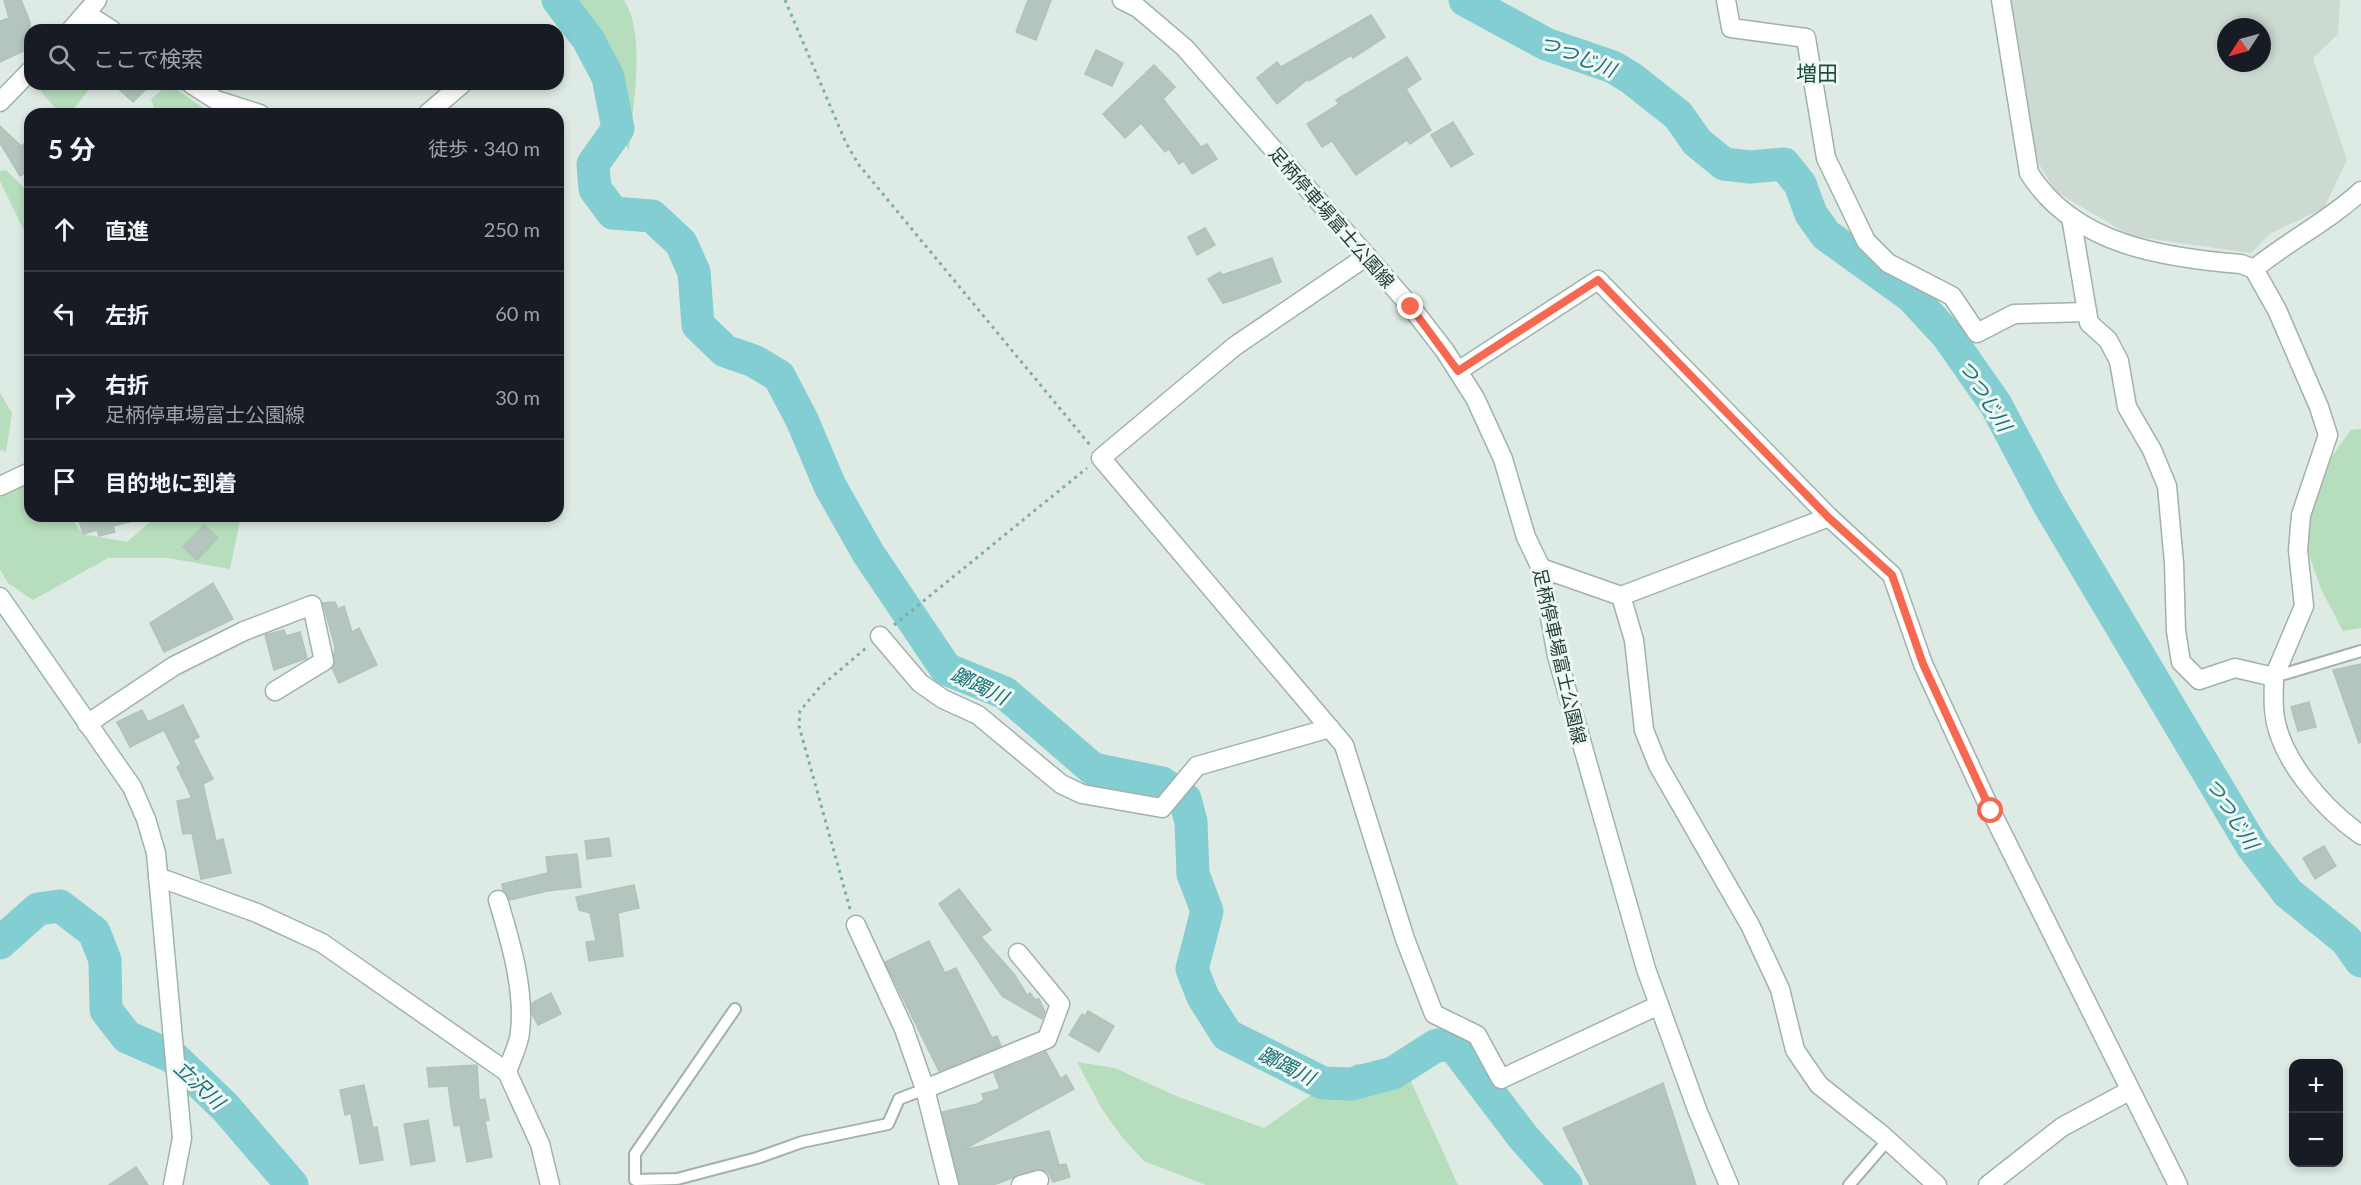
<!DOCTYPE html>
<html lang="ja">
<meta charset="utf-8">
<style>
:root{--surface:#171b24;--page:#242831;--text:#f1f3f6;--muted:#9ea1a6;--line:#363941}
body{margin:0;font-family:Lato,"Noto Sans JP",sans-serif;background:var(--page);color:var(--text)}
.controls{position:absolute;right:18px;bottom:18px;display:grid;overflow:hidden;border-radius:12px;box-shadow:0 3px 9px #0003}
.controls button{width:54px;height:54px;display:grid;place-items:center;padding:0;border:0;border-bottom:2px solid var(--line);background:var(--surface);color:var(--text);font:30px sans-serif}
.compass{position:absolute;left:2217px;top:18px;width:54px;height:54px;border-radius:50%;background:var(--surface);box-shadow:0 3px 9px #0003;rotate:234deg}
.stop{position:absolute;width:18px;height:18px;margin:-14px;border:4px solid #f76850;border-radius:50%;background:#fff}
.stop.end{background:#f76850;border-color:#fff;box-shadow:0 2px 6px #0008}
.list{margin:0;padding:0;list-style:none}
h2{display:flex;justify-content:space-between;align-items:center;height:78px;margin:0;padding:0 24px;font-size:26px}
h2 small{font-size:20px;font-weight:400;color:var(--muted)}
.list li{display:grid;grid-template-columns:39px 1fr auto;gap:18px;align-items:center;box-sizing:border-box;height:84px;padding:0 24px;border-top:2px solid var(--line)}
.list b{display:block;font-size:22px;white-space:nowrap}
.list p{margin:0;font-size:20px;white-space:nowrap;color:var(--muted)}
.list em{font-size:20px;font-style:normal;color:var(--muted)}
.icon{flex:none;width:33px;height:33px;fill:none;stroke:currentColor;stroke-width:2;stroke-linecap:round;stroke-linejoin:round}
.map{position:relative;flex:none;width:2361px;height:1185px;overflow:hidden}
.search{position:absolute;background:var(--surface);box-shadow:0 3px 9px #0003;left:24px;top:24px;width:540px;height:66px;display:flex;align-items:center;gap:15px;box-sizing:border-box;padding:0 21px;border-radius:18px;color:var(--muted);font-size:22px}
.panel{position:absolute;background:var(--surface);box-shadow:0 3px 9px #0003;left:24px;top:108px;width:540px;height:414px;border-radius:18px}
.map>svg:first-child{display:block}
.built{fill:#ccdad2;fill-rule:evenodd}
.green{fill:#b6ddbc}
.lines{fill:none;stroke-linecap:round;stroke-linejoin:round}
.river{stroke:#83ced2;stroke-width:33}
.building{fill:#b3c5bc;stroke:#b0c4ba;stroke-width:1.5}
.lane-casing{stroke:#a1b2aa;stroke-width:14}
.street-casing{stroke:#a1b2aa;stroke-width:21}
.secondary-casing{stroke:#9db6ab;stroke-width:21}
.path{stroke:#7daf9b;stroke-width:3;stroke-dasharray:3 4.5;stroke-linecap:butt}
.lane{stroke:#fff;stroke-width:10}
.street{stroke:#fff;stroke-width:18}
.secondary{stroke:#fff;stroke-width:18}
.route{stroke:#f76850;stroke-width:8}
.labels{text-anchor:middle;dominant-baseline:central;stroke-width:6;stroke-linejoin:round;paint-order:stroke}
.street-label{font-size:18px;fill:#1f3b30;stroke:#eef7f2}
.water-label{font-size:20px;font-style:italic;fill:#187278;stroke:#eef7f2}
.quarter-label{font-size:21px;fill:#1b4d3c;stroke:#eef7f2}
</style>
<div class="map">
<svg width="2361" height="1185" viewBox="0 0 2361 1185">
<rect width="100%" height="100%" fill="#deeae4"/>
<!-- built -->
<path class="built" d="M2008 0H2340L2338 34 2313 58 2347 160 2324 208 2271 233 2251 253 2131 236 2055 191 2038 162ZM2226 27H2262V63H2226Z"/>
<!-- green -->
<g class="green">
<path d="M560 0H624C647 36 632 109 629 151Z"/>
<path d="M35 84H93L70 114H60Z"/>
<path d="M169 84 212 114H156L151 99Z"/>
<path d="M6 170 30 194V243L0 181V171Z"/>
<path d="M0 393 12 413 6 452 0 450Z"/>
<path d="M2361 429V628L2343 631 2321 589 2304 540 2315 480 2351 430Z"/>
<path d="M30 470V516H69L83 534 127 542 157 516H241L230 569 168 558H108L33 600 8 583 0 569V474Z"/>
<path d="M1077 1062 1115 1068 1176 1096 1264 1128 1356 1064 1404 1066 1458 1185H1206L1144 1161 1122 1137 1102 1109Z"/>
</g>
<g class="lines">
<!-- river -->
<g class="river">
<path d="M558 0 588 39 608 77 618 129 593 164 595 189 613 213 652 216 681 243 694 272 698 325 725 351 754 361 779 376 802 420 830 486 868 553 946 669 1005 693 1093 769 1162 783 1185 799 1191 822 1193 874 1207 911 1192 969 1203 997 1227 1035 1323 1083 1351 1084 1393 1073 1437 1045 1454 1046 1523 1137 1566 1185"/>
<path d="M1465 0 1546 44 1613 67 1631 78 1678 115 1697 142 1724 164 1750 167 1784 164 1800 184 1811 214 1826 235 1911 296 1948 336 1996 405 2048 503 2252 846 2288 893 2346 940 2361 961"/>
<path d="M0 943 38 909 60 906 94 932 105 960 106 1010 127 1037 173 1057 225 1107 292 1185"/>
</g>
</g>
<!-- building -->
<g class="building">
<path d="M4 0H21L30 22V48L0 62V21L9 18Z"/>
<path d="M1028 0H1051L1036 40 1016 32Z"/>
<path d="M1371 15 1385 37 1353 58 1351 55 1309 81 1308 79 1277 104 1257 78 1277 62 1281 67Z"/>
<path d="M1096 50 1123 63 1112 86 1085 74Z"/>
<path d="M1407 57 1421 79 1406 89 1431 130 1410 144 1407 140 1356 175 1332 141 1322 147 1307 124 1339 104 1336 100Z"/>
<path d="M1154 65 1175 87 1163 99 1201 147 1207 144 1217 159 1192 174 1184 161 1179 164 1169 149 1165 152 1141 123 1125 138 1103 114Z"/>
<path d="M113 84H151L133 102Z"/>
<path d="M1453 122 1473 154 1451 167 1431 135Z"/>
<path d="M0 126 21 146 30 140V170L20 176 0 143Z"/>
<path d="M1205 228 1215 245 1197 255 1188 237Z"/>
<path d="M1272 258 1281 282 1237 299 1223 303 1208 279 1220 272 1222 275Z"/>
<path d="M78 516H132L133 521 113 526 115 532 99 536 97 530 83 534Z"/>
<path d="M204 525 218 538 197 560 183 547Z"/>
<path d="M213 583 233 619 164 652 150 623Z"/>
<path d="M335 602 338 609 344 606 352 632 359 628 377 665 339 683 332 668 335 647 323 603Z"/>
<path d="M284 630 286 636 300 632 307 658 274 670 265 635Z"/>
<path d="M2361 664V742L2359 743 2333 670Z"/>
<path d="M2309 702 2316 727 2298 731 2291 707Z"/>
<path d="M183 705 199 737 193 740 213 779 203 784 216 841 223 839 231 873 201 879 192 833 183 834 177 801 192 798 177 767 181 764 164 730 130 747 117 722 142 710 148 722Z"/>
<path d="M609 838 611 856 587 859 585 841Z"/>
<path d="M2324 846 2336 866 2315 879 2303 858Z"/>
<path d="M577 854 581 887 547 891 510 900 503 890 502 884 548 873 546 857Z"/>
<path d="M634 885 639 908 618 913 623 956 589 961 586 942 596 941 590 913 579 910 576 897Z"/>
<path d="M959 889 991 930 981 937 1014 974 1027 995 1030 993 1035 1000 1039 999 1045 1012 1042 1019 1002 996 939 904Z"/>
<path d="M929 941 945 973 956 968 992 1038 997 1036 1001 1046 939 1071 885 962Z"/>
<path d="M551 993 561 1014 538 1025 532 1014V1003Z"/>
<path d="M1088 1011 1114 1026 1099 1052 1069 1035 1082 1014 1085 1016Z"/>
<path d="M1046 1052 1061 1079 1066 1075 1074 1089 963 1150 1049 1131 1059 1165 1066 1164 1070 1177 1053 1182 1048 1172 1037 1169 993 1185H960L942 1112 977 1104 984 1100 982 1094 1000 1089 994 1073Z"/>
<path d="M477 1065 479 1100 485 1099 489 1120 485 1121 492 1157 467 1162 460 1125 454 1126 448 1086 429 1087 427 1068Z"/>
<path d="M1663 1083 1696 1185H1590L1563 1128Z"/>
<path d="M364 1085 373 1128 377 1127 383 1160 360 1164 351 1113 345 1115 340 1090Z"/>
<path d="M428 1120 435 1161 411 1165 404 1124Z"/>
<path d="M136 1167 148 1185H109Z"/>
</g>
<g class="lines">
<defs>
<g id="lane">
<path d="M2274 677 2361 651"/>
<path d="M735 1009 635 1154V1180L677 1179 757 1158 802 1142 888 1124 899 1099 925 1089"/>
<path d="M1849 1185 1888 1140"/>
</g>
<g id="street">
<path d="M1726 0 1731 28 1806 38 1826 158 1866 241 1888 263 1952 296 1977 333 2014 314 2087 312"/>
<path d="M2001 0 2029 173C2074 245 2165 258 2241 264L2254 269 2277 310 2319 407 2328 435 2301 515 2298 550 2304 606 2274 677"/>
<path d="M87 14 112 30"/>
<path d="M71 30 97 0"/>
<path d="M191 84 216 100 260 114"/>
<path d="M0 102 30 71"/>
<path d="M427 114 462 84"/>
<path d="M2071 217 2089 323 2108 340 2119 361 2127 407 2152 450 2167 486 2174 563 2176 631 2181 662 2199 680 2235 668 2274 677C2274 687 2273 698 2274 709 2277 757 2324 809 2361 835"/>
<path d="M1367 256 1235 346 1101 458 1344 745 1405 939 1434 1014 1477 1035 1501 1079 1659 1005"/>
<path d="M2254 269C2288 241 2329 221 2361 191"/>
<path d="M1458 371 1598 280 1829 517 1892 575 1923 664 1991 811 2178 1185"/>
<path d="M0 486 30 472"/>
<path d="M1541 568 1621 596 1634 640 1644 730 1658 765 1750 925 1780 989 1795 1050 1819 1085 1881 1134 1937 1185"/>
<path d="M1621 596 1829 517"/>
<path d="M880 636 920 683 943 699 978 715 1061 784 1082 794 1162 808 1197 766 1330 728"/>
<path d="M87 724 174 666 244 631 312 605 324 661 275 691"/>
<path d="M158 877 257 913 322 943 507 1072 540 1144 550 1185"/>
<path d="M498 900C510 940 525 989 520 1032 519 1045 511 1059 507 1072"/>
<path d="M856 925 904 1029 925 1089 949 1185"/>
<path d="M925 1089 1047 1039 1060 1004 1018 953"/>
<path d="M1021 1185 1039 1180"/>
<path d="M1988 1185 2062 1127 2129 1091"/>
</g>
<g id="secondary">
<path d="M1122 0 1138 8 1185 48 1411 307 1445 351 1475 398 1503 459 1526 537 1541 568 1557 656 1646 969 1698 1112 1729 1185"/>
<path d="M0 597 132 787 146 819 156 853 182 1138 173 1185"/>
</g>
</defs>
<!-- lane casing -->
<use href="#lane" class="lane-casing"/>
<!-- street casing -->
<use href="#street" class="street-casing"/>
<!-- secondary casing -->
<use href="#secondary" class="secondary-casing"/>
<!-- path -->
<g class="path">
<path d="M785 0 846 143 859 165 1090 445"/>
<path d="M894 625 1087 468"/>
<path d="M850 909 799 726 800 711 820 687 866 648"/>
</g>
<!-- lane -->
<use href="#lane" class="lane"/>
<!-- street -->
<use href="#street" class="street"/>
<!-- secondary -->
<use href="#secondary" class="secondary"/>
</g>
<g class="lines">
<!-- route -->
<path class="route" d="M1411 307 1458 371 1598 280 1829 518 1892 575 1923 664 1991 811"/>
</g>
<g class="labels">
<!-- street labels -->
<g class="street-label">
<text transform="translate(1332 217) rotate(49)">足柄停車場富士公園線</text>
<text transform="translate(1560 656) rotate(77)">足柄停車場富士公園線</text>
</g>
<!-- water labels -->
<g class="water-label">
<text transform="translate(1578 55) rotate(22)">つつじ川</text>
<text transform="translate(1986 395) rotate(58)">つつじ川</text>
<text transform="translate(980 685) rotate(26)">躑躅川</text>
<text transform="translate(2233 813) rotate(58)">つつじ川</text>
<text transform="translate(1287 1065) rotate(27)">躑躅川</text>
<text transform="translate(200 1084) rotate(43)">立沢川</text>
</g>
<!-- quarter labels -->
<g class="quarter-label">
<text x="1817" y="72">増田</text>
</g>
</g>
</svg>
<div class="controls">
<button>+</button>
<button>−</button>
</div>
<svg class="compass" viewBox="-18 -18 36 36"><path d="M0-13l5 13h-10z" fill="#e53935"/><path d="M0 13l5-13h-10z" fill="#9ea1a6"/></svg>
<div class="stop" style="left:1991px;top:811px"></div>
<div class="stop end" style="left:1411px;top:307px"></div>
<div class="search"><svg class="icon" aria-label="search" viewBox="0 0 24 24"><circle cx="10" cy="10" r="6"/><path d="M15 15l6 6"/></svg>ここで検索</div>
<section class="panel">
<h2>5 分<small>徒歩 · 340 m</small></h2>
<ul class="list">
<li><svg class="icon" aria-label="ahead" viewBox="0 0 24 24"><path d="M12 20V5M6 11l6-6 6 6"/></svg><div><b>直進</b></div><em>250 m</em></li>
<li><svg class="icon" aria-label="left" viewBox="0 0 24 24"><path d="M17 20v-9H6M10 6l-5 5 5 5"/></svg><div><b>左折</b></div><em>60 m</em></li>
<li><svg class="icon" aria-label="right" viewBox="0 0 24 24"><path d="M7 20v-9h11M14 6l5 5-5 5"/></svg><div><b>右折</b><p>足柄停車場富士公園線</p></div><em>30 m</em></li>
<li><svg class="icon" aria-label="arrive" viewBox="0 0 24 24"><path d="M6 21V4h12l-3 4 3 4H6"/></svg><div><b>目的地に到着</b></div></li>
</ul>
</section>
</div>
